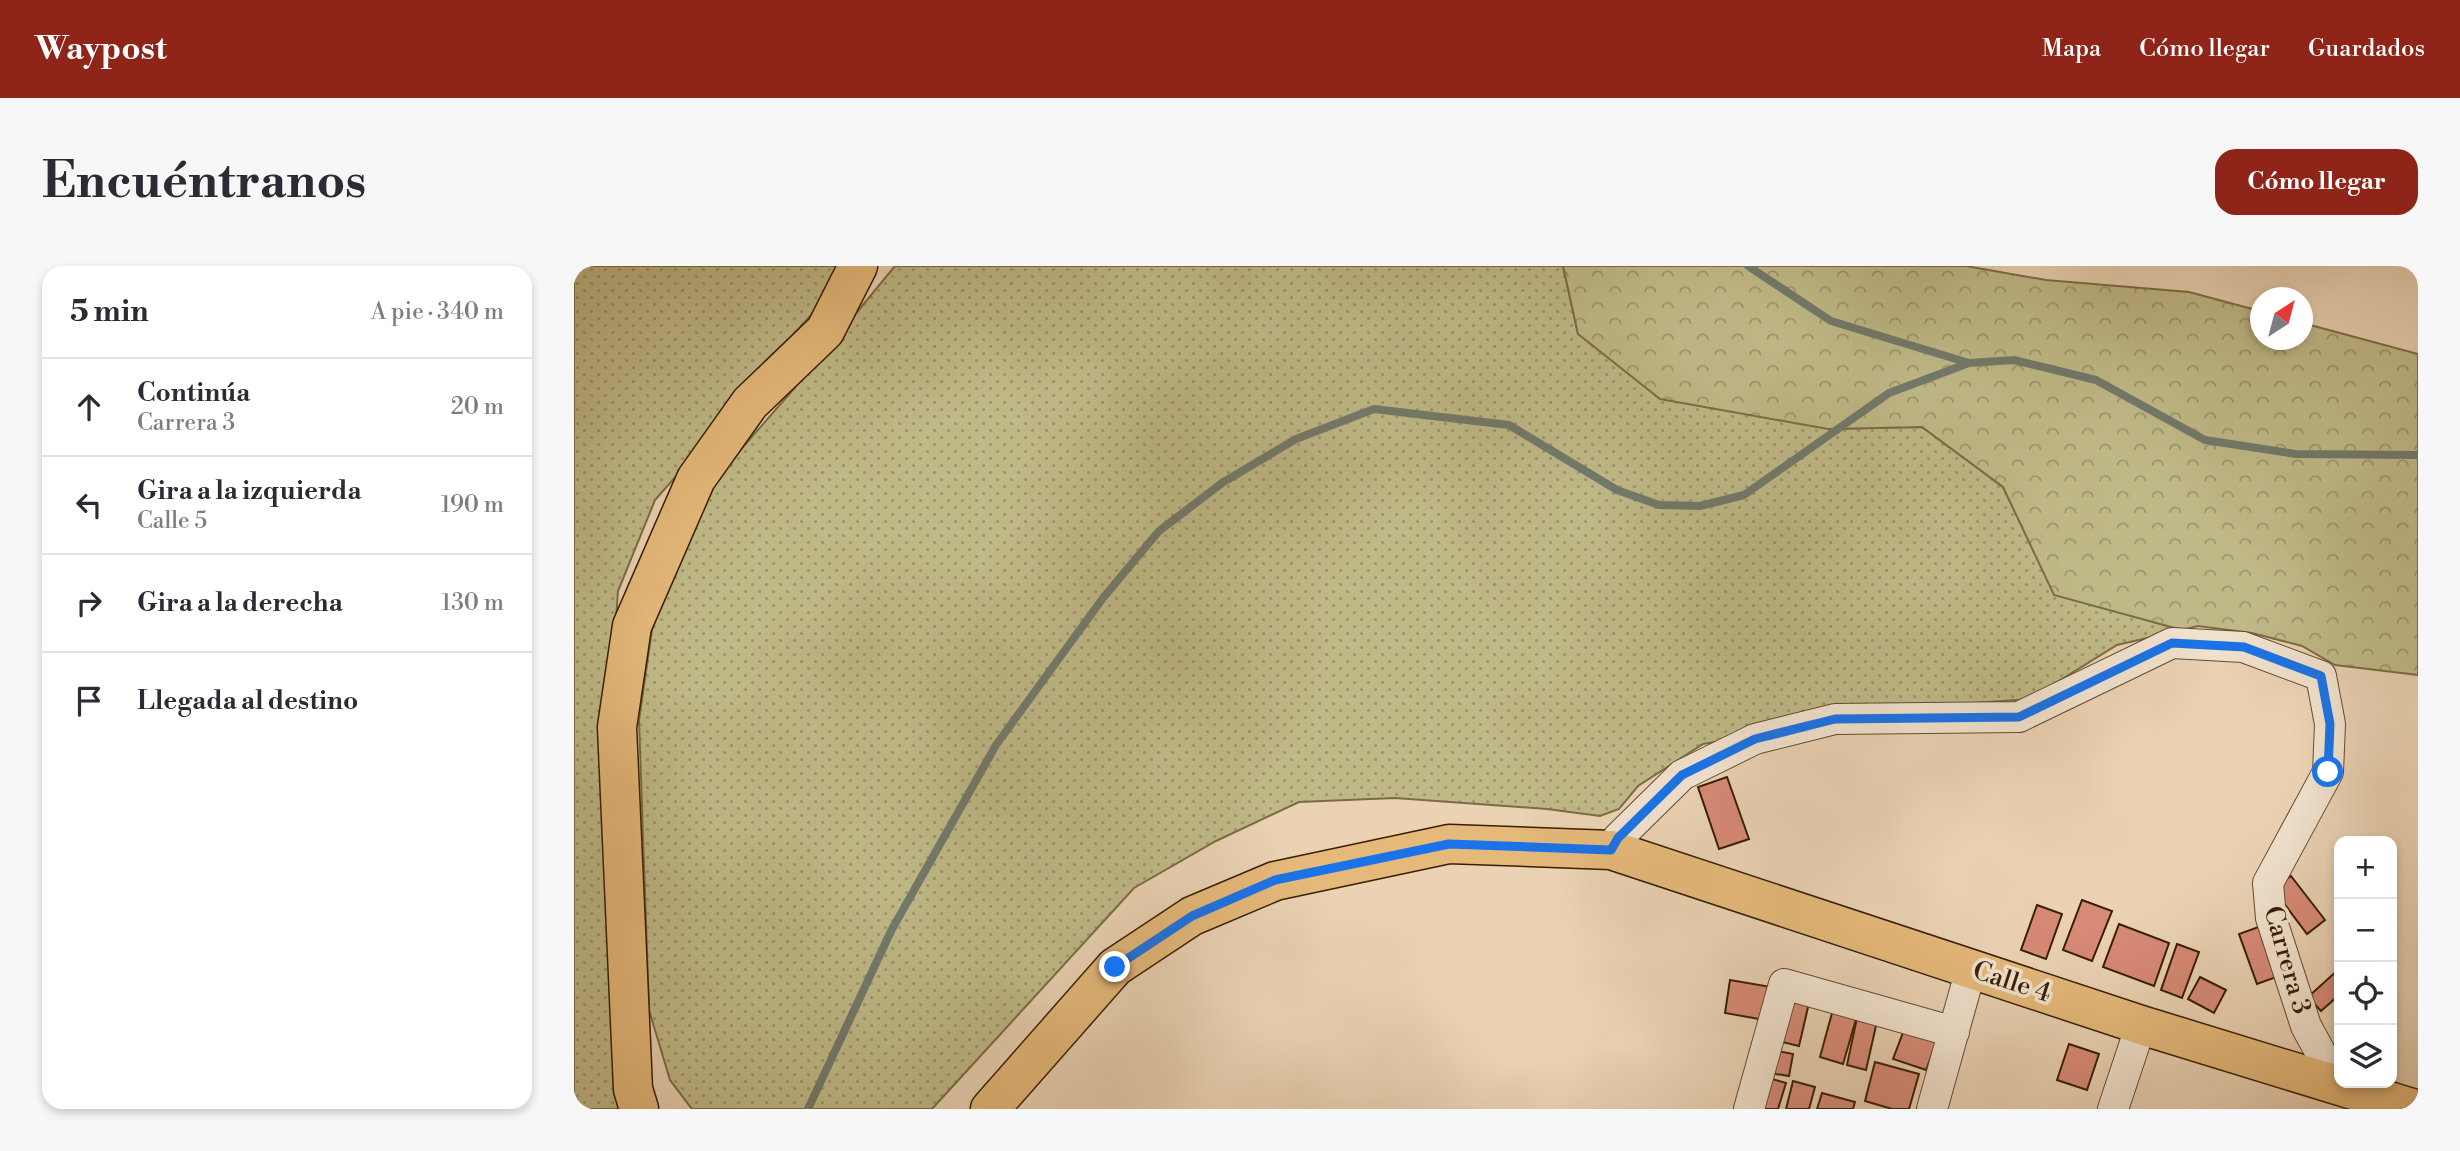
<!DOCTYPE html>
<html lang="es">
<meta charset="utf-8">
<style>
:root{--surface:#fff;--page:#f7f7f7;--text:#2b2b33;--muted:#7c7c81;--line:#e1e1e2;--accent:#8f2418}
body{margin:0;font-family:"Libre Bodoni",serif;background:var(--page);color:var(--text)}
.controls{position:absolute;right:21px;bottom:21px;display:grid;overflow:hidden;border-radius:14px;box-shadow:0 4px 10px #0003}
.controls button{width:63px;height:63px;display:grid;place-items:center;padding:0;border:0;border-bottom:2px solid var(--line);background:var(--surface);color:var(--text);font:35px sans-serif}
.compass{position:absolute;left:1676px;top:21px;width:63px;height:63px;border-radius:50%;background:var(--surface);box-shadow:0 4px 10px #0003;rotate:36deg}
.stop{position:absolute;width:21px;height:21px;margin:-16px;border:5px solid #1a73e8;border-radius:50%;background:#fff}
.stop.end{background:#1a73e8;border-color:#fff;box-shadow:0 2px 7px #0008}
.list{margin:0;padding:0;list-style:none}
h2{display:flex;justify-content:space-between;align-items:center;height:91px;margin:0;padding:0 28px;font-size:30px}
h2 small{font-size:23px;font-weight:400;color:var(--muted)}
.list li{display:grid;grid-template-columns:46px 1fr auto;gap:21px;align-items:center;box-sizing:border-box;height:98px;padding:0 28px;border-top:2px solid var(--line)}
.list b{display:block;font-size:26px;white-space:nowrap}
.list p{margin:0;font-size:23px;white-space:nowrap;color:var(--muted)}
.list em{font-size:23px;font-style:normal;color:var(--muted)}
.icon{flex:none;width:38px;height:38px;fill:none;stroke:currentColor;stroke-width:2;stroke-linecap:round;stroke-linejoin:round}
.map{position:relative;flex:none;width:1844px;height:843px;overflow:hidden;border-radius:21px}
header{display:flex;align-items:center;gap:42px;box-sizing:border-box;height:98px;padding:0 35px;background:var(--accent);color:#fff}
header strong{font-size:33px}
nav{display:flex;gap:38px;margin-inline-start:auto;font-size:24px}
.intro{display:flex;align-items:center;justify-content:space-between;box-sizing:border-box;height:168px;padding:0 42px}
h1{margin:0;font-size:49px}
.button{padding:18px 32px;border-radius:21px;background:var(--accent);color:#fff;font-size:24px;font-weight:700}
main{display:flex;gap:42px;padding:0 42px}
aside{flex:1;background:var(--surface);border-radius:21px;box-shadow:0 4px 10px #0003}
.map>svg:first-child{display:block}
.grass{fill:url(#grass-dots);stroke:#7c6c45;stroke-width:2}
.forest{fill:url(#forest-crowns);stroke:#7c6c45;stroke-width:2}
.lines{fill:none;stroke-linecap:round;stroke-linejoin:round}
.stream{stroke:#727a6b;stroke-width:8}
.building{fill:#d78a76;stroke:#391e03;stroke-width:2}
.minor-casing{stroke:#654b2f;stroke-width:32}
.major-casing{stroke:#391e03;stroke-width:41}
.minor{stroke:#f1e2ce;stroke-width:30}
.major{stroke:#e5b97a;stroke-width:38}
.route{stroke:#1a73e8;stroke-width:9}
.labels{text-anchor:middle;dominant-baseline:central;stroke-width:7;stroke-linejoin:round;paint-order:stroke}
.street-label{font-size:26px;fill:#391e03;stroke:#f1e2ce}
</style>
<header>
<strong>Waypost</strong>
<nav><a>Mapa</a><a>Cómo llegar</a><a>Guardados</a></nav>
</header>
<div class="intro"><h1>Encuéntranos</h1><a class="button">Cómo llegar</a></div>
<main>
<aside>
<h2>5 min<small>A pie · 340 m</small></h2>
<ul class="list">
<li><svg class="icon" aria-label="ahead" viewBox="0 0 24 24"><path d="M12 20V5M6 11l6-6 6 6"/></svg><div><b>Continúa</b><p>Carrera 3</p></div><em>20 m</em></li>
<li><svg class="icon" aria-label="left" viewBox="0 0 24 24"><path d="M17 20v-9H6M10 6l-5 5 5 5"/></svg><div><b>Gira a la izquierda</b><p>Calle 5</p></div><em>190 m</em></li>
<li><svg class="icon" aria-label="right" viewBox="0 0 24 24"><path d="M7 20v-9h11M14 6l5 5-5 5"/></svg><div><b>Gira a la derecha</b></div><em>130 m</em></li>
<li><svg class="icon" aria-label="arrive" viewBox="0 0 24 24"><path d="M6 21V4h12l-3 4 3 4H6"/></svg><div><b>Llegada al destino</b></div></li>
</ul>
</aside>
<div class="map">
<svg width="1844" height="843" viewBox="0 0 1844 843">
<defs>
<pattern id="grass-dots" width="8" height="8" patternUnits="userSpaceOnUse" patternTransform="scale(1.75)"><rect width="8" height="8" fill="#bfb987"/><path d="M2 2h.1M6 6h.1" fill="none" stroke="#9c966c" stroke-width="1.8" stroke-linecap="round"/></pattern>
<pattern id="forest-crowns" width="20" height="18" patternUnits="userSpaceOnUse" patternTransform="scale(1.75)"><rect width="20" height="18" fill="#bfb987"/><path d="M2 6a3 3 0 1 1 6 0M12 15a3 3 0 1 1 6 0" fill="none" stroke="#9c966c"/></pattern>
</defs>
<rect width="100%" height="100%" fill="#ead2b3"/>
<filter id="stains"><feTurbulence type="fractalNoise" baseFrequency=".00286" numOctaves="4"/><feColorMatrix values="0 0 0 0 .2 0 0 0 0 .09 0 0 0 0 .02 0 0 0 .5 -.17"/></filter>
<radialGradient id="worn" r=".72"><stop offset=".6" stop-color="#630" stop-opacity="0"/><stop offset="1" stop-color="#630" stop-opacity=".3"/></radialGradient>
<!-- grass -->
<g class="grass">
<path d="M0 0H282L194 96 119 191 81 234 44 325 30 522 63 843H0Z"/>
<path d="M321 0H989L1004 68 1254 163 1348 161 1429 221 1481 328 1608 364 1543 379 1456 433 1334 442 1129 478 1064 520 1045 543 1026 550 973 543 821 532 725 536 642 575 560 622 358 843H118L96 814 75 744 65 454 80 350 107 252 217 126Z"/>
</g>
<!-- forest -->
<path class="forest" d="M989 0H1392L1472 14 1615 26 1686 45V74H1728L1729 57 1844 88V409L1761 399 1728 380 1678 367 1624 360 1608 364 1480 329 1429 221 1348 161 1254 163 1086 133 1004 68Z"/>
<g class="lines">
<!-- stream -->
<g class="stream">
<path d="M1174 0 1257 55 1395 97"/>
<path d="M234 843 317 665 422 479 529 332 585 265 648 217 722 173 800 143 935 159 1043 224 1085 239 1126 240 1170 229 1315 127 1395 97 1440 94 1522 114 1631 174 1722 188 1844 189"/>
</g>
</g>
<!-- building -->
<g class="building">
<path d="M1153 511 1175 573 1145 583 1124 521Z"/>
<path d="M1717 610 1751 654 1733 668 1699 623Z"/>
<path d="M1508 634 1538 645 1518 695 1489 684Z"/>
<path d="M1463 639 1488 648 1472 693 1447 684Z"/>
<path d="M1545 658 1595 677 1580 720 1529 701Z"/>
<path d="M1690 659 1708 709 1683 718 1665 668Z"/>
<path d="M1603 678 1625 686 1608 732 1587 724Z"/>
<path d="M1765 703V729L1747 745 1734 731Z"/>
<path d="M1626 711 1652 724 1640 747 1614 733Z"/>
<path d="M1156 714 1197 721 1191 754 1151 747Z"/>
<path d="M1210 731 1235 737 1225 780 1200 774Z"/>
<path d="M1261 736 1285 743 1269 798 1246 791Z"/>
<path d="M1284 747 1304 751 1292 804 1273 799Z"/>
<path d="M1330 764 1363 775 1352 804 1319 793Z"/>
<path d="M1495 778 1525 788 1513 824 1483 814Z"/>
<path d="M1199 784 1219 788 1215 810 1195 807Z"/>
<path d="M1301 796 1345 808 1335 843H1318L1291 835Z"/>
<path d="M1191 811 1212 817 1204 843H1181Z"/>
<path d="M1219 815 1241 821 1235 843H1212Z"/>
<path d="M1248 827 1281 836 1279 843H1243Z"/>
</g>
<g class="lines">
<defs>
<g id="minor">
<path d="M1037 584 1044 572 1108 509 1181 473 1261 453 1445 451 1598 377 1669 381 1747 410 1756 458 1754 506 1694 617 1697 652 1732 760 1762 815 1765 816"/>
<path d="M1175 843 1210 718 1380 766"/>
<path d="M1358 843 1397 703"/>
<path d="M1539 843 1567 759"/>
</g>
<g id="major">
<path d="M65 843 59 823 43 461 58 360 122 213 176 137 251 65 284 0"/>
<path d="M416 843 541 701 618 650 701 615 875 578 1037 584 1567 759 1841 843"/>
</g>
</defs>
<!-- minor casing -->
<use href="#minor" class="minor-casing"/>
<!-- major casing -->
<use href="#major" class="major-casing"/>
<!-- minor -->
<use href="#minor" class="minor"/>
<!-- major -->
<use href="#major" class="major"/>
</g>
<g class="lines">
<!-- route -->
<path class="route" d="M541 701 618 650 701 614 875 578 1037 584 1044 572 1108 509 1181 473 1261 453 1445 451 1598 377 1670 381 1747 410 1756 458 1754 506"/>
</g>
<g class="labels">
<!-- street labels -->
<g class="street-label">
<text transform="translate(1713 694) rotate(74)">Carrera 3</text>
<text transform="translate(1438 716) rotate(18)">Calle 4</text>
</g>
</g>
<rect width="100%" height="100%" filter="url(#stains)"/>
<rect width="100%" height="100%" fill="url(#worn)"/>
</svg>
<div class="controls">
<button>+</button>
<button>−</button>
<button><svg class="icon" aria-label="locate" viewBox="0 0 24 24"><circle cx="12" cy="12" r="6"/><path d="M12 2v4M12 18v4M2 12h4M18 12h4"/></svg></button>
<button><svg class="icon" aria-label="layers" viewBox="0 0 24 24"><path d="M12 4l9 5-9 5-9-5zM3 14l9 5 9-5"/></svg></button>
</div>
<svg class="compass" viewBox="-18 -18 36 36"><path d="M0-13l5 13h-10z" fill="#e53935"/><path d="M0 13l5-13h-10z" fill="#7c7c81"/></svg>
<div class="stop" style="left:1754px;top:506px"></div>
<div class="stop end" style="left:541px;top:701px"></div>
</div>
</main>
